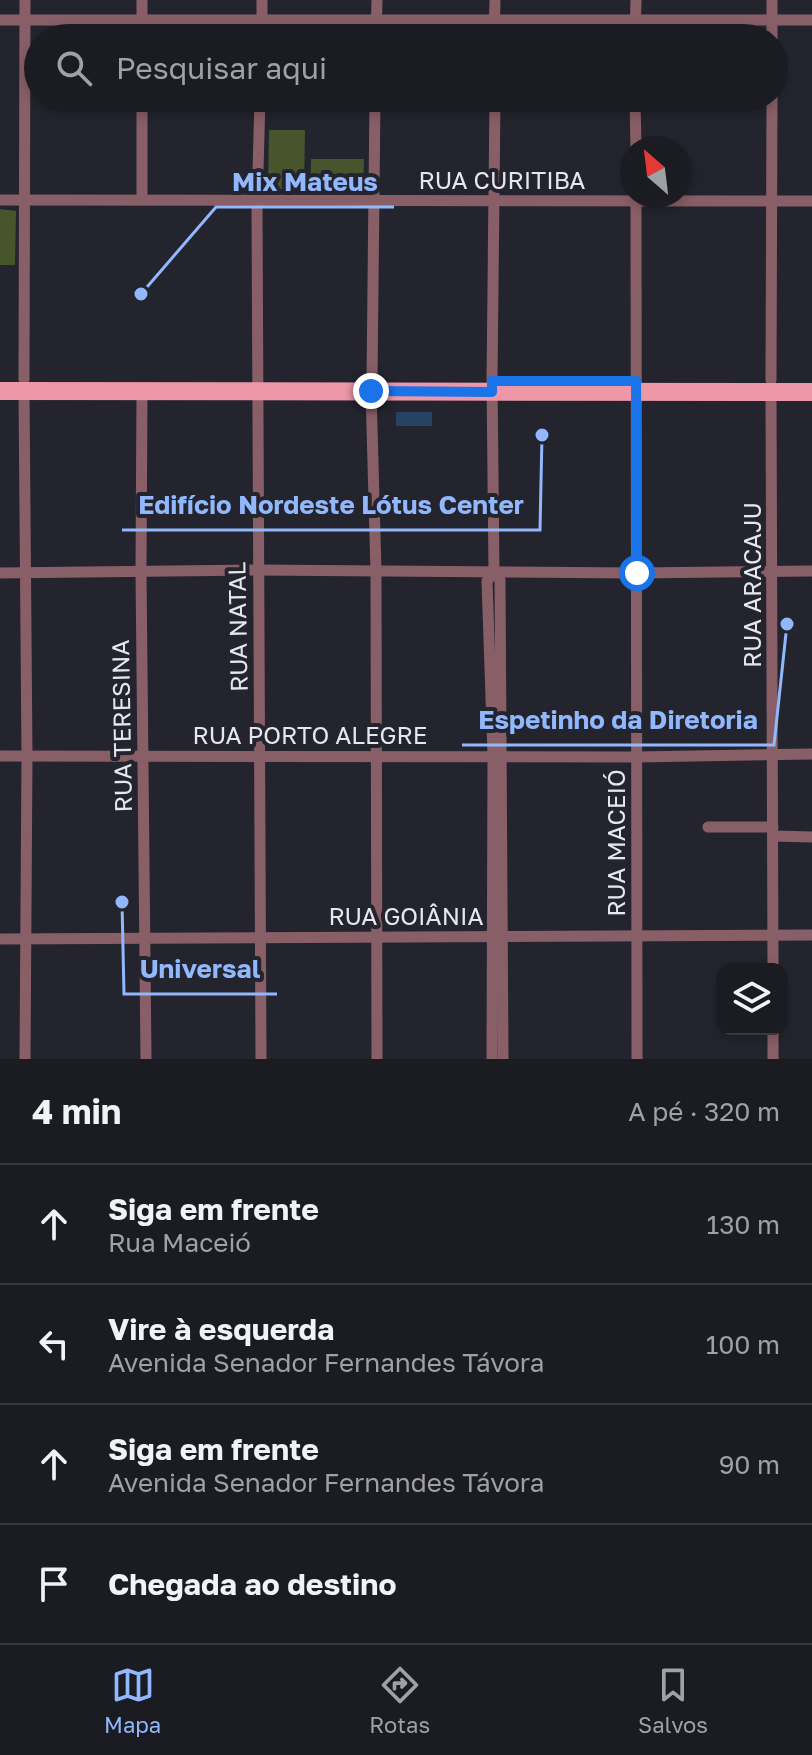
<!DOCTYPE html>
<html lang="pt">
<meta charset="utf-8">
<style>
:root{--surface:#1b1b22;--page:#24242a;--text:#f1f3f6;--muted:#a0a1a5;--line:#393940;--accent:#91b8fd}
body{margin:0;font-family:"Golos Text",sans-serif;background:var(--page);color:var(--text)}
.controls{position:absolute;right:24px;bottom:24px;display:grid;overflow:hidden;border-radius:16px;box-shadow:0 4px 12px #0003}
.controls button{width:72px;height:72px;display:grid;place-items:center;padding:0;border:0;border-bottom:2px solid var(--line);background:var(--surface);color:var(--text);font:40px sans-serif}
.compass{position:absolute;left:620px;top:136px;width:72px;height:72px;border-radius:50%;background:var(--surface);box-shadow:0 4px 12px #0003;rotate:332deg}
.stop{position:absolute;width:24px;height:24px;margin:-18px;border:6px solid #1a73e8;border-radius:50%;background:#fff}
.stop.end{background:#1a73e8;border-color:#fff;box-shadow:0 2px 8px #0008}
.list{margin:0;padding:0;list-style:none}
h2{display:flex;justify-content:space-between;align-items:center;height:104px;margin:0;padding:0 32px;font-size:34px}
h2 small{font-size:26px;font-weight:400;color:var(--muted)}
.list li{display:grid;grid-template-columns:52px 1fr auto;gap:24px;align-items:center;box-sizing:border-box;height:120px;padding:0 32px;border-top:2px solid var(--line)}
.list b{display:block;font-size:30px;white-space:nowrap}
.list p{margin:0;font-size:26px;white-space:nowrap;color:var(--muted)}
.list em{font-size:26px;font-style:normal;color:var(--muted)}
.icon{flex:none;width:44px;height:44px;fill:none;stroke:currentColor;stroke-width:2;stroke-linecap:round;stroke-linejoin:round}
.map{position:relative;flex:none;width:812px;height:1059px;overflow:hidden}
.search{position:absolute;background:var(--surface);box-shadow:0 4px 12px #0003;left:24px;right:24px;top:24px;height:88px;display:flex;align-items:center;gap:20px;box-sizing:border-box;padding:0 28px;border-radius:44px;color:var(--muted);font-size:30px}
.sheet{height:584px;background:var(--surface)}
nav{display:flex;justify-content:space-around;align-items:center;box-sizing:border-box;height:112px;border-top:2px solid var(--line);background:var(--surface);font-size:22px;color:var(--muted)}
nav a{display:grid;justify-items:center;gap:4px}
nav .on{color:var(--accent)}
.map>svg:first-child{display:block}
.green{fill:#46552c}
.water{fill:#264363}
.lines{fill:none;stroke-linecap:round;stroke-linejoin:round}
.minor{stroke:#895f67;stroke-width:11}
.primary{stroke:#ee97a9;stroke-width:18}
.route{stroke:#1a73e8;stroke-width:10}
.labels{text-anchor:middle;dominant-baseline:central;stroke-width:8;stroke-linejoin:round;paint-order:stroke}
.street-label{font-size:24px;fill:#e6e6ed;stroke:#24242e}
.leader{fill:none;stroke:#91b8fd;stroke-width:3}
.callout-dot{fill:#91b8fd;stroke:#24242e;stroke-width:3}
.callout-label{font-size:26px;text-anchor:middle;font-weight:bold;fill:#91b8fd;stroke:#24242e;stroke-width:8;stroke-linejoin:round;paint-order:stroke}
</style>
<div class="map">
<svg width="812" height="1059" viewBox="0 0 812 1059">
<rect width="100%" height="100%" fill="#24242e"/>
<!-- green -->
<g class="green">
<path d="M269 130H305L304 190 268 189Z"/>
<path d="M311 159H364L363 189H310Z"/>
<path d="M0 209 16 211 15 265H0Z"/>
</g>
<!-- water -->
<rect class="water" x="396" y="412" width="36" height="14"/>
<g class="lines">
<!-- minor -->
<g class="minor">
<path d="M0 20H812"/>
<path d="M142 38V0"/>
<path d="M262 38V0"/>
<path d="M376 38 377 0"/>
<path d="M494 38 495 0"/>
<path d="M635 38 636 0"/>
<path d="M772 38V0"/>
<path d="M260 98 257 207 261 1059"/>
<path d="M495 98 492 381 494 572 500 580 503 1059"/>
<path d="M635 98 636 148"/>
<path d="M636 196 637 1059"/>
<path d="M142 199V98"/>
<path d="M0 200 812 201"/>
<path d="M24 379 25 0"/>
<path d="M372 380 375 98"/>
<path d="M771 380 772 98"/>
<path d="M24 391 27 756 25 1059"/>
<path d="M371 391 376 572 377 1059"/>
<path d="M142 392 141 572 146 1059"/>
<path d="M771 392 773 969"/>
<path d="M0 573 258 570 637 573 812 571"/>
<path d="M0 756 637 757 812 754"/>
<path d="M708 827H773"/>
<path d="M773 836 812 837"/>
<path d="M0 939 812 935"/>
<path d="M492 1059 493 755 487 581 494 572"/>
<path d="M773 1059V1029"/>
</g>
<!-- primary -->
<path class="primary" d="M0 391 812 392"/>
</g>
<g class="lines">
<!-- route -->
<path class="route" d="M371 391 492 392V381H636L637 573"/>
</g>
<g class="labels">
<!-- street labels -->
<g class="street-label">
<text x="502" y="179">RUA CURITIBA</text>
<text transform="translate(751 585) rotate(-90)">RUA ARACAJU</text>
<text transform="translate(237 627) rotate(-91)">RUA NATAL</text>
<text transform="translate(121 726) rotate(-91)">RUA TERESINA</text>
<text x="310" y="734">RUA PORTO ALEGRE</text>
<text transform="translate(615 843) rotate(-90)">RUA MACEIÓ</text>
<text x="406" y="915">RUA GOIÂNIA</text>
</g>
</g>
<!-- callouts -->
<path class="leader" d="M141 294L216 207H394M542 435L540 530H122M787 624L774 745H462M122 902L124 994H277"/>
<g class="callout-dot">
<circle cx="141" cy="294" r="8"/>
<circle cx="542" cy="435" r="8"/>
<circle cx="787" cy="624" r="8"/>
<circle cx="122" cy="902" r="8"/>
</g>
<g class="callout-label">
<text x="305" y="191">Mix Mateus</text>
<text x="331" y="514">Edifício Nordeste Lótus Center</text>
<text x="618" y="729">Espetinho da Diretoria</text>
<text x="200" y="978">Universal</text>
</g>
</svg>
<div class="controls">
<button><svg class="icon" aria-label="layers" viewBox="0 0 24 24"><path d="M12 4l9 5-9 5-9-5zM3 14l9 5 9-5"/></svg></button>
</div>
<svg class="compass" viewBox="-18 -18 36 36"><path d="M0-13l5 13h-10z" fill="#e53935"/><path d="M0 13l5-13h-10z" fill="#a0a1a5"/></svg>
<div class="stop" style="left:637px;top:573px"></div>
<div class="stop end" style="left:371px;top:391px"></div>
<div class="search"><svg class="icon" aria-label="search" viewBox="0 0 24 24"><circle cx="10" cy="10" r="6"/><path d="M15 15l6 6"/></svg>Pesquisar aqui</div>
</div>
<section class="sheet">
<h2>4 min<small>A pé · 320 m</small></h2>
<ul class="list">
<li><svg class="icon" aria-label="ahead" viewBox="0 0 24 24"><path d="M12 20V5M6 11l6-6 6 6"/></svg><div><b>Siga em frente</b><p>Rua Maceió</p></div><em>130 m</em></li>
<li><svg class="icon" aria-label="left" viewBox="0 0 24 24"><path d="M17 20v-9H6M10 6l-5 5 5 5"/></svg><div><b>Vire à esquerda</b><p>Avenida Senador Fernandes Távora</p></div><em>100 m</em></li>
<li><svg class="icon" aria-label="ahead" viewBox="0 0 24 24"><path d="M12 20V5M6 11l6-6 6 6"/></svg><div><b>Siga em frente</b><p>Avenida Senador Fernandes Távora</p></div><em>90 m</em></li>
<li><svg class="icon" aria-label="arrive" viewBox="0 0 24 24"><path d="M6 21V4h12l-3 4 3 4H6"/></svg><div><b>Chegada ao destino</b></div></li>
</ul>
</section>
<nav>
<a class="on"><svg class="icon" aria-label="map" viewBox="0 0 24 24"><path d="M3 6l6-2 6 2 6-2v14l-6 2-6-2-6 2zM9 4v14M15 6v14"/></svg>Mapa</a>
<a><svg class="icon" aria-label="directions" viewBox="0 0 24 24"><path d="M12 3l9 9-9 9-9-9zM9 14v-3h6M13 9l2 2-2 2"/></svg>Rotas</a>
<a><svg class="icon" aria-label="saved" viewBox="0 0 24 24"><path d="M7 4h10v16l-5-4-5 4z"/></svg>Salvos</a>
</nav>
